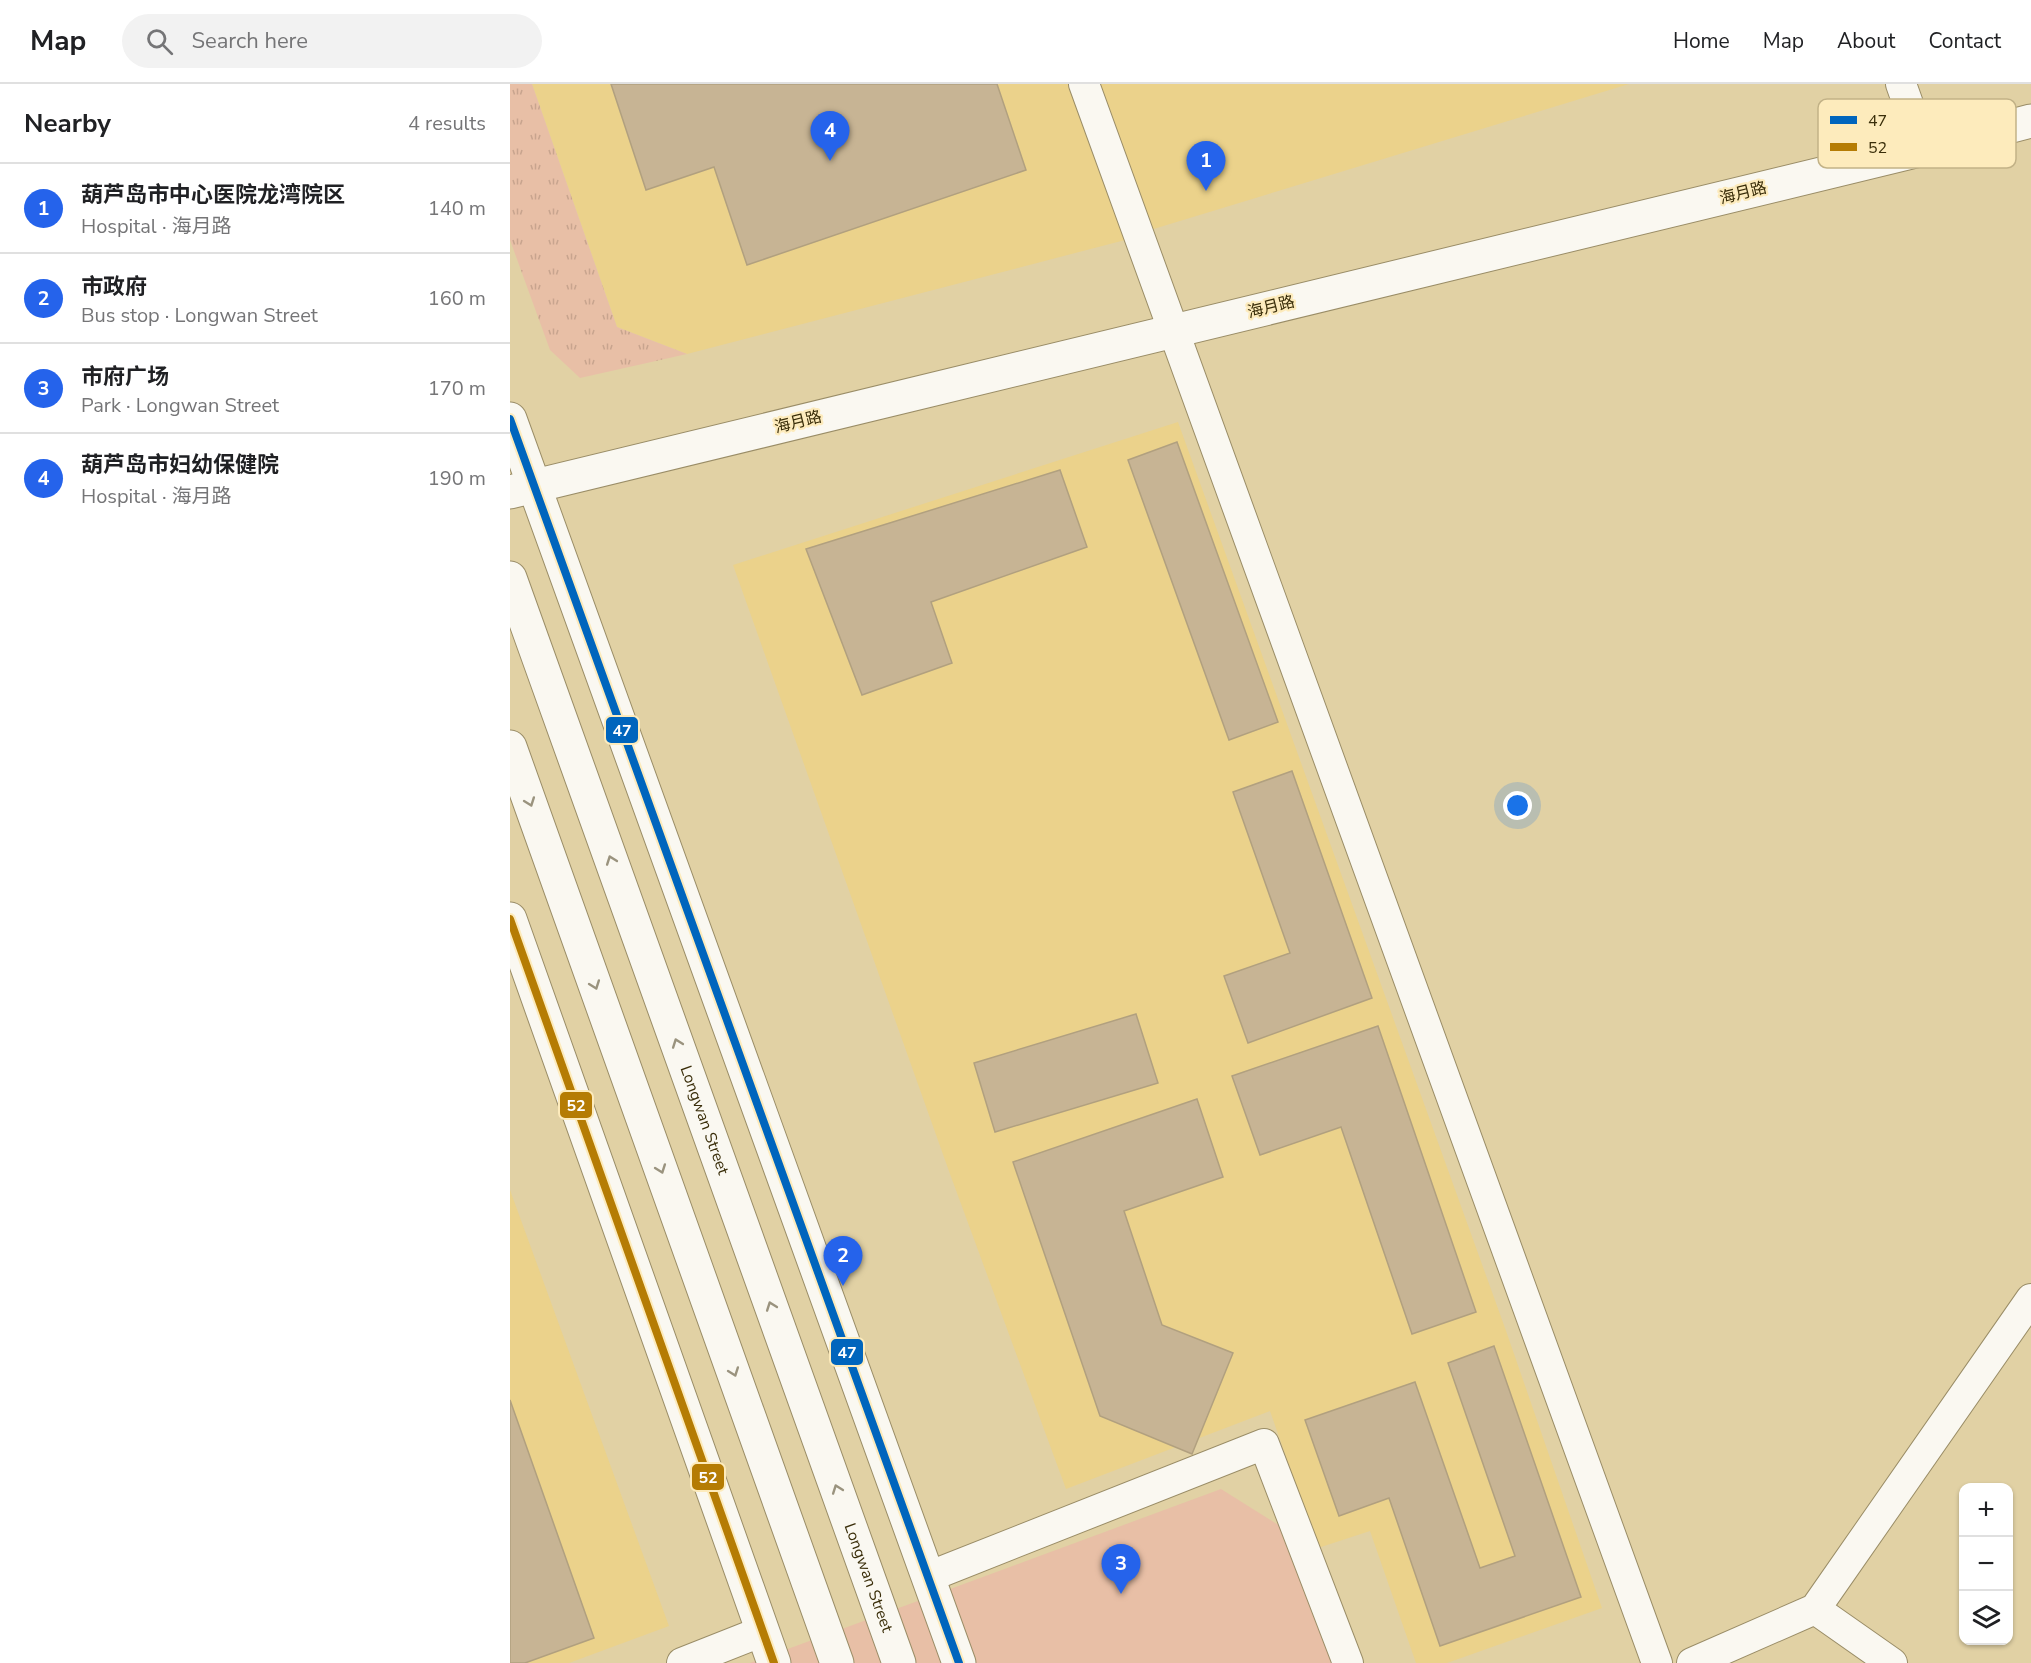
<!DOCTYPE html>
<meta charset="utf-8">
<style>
:root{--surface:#fff;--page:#f2f2f2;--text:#202124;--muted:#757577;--line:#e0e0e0;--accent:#2563eb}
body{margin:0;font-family:"Nunito Sans","Noto Sans SC",sans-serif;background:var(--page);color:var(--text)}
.controls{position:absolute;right:18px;bottom:18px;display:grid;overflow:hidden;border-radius:12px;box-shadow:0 2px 4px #0004}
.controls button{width:54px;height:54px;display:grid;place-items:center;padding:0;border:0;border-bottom:2px solid var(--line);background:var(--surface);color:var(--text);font:30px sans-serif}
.you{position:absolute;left:1008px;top:722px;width:21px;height:21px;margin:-15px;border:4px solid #fff;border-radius:50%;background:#1a73e8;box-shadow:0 0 0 9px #1a73e833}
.badge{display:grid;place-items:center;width:39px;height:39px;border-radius:50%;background:var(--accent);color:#fff;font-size:20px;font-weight:700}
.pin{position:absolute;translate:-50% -50px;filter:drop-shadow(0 2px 3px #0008)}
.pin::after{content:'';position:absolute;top:32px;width:21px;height:18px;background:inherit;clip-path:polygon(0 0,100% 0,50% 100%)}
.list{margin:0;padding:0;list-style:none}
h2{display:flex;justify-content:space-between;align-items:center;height:78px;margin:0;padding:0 24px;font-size:26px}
h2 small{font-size:20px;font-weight:400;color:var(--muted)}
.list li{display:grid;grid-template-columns:39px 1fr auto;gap:18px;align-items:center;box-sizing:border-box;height:90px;padding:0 24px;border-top:2px solid var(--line)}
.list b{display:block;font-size:22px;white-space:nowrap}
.list p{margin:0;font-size:20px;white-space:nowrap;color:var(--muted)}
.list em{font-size:20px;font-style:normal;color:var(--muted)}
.icon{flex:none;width:33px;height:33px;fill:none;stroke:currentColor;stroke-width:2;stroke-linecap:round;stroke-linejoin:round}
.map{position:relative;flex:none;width:1521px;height:1579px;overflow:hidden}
header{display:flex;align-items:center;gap:36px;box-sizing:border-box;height:84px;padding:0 30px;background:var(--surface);border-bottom:2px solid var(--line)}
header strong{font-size:28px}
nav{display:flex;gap:33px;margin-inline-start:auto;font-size:21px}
.search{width:420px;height:54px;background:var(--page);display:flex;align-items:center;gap:15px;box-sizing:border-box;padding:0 21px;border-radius:33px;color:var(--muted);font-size:22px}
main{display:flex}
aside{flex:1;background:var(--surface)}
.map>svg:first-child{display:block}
.built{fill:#ebd28b}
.grass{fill:url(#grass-tufts)}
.park{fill:#e8bfa6}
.building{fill:#c7b494;stroke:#b1a07f;stroke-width:1.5}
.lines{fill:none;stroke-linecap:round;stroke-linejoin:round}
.minor-casing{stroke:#9a8d67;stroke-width:32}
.secondary-casing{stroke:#9a8d67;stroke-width:35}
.primary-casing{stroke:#9a8d67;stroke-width:35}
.minor{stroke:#faf8f1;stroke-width:30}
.secondary{stroke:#faf8f1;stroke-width:33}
.primary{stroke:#faf8f1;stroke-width:33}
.bus-1-casing{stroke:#fdebbc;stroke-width:12}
.bus-2-casing{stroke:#fdebbc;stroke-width:12}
.bus-1{stroke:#0065bd;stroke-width:8}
.bus-2{stroke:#b57c04;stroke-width:8}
.oneway{stroke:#9a937e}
.labels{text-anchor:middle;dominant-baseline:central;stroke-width:4.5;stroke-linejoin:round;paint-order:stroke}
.street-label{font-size:16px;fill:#3a2e0a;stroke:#fdebbc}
.key{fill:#fdebbc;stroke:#c2b287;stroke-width:1.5}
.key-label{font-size:16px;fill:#3a2e0a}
.line-badge{stroke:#fdebbc;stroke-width:2}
.badge-label{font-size:16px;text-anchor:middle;font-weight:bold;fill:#fff}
</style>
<header>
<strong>Map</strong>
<div class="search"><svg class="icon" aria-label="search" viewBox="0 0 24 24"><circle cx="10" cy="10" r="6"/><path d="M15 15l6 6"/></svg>Search here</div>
<nav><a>Home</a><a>Map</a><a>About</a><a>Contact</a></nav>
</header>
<main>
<aside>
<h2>Nearby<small>4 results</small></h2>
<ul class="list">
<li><span class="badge">1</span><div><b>葫芦岛市中心医院龙湾院区</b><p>Hospital · 海月路</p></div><em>140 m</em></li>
<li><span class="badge">2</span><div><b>市政府</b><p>Bus stop · Longwan Street</p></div><em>160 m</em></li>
<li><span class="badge">3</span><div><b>市府广场</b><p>Park · Longwan Street</p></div><em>170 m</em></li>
<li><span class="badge">4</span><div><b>葫芦岛市妇幼保健院</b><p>Hospital · 海月路</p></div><em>190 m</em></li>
</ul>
</aside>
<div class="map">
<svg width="1521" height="1579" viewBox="0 0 1521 1579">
<defs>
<pattern id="grass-tufts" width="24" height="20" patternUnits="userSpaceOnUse" patternTransform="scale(1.5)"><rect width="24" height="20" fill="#e8bfa6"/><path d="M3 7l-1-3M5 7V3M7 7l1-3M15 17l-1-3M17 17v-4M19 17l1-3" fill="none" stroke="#c8a48e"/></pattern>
</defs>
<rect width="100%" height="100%" fill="#e1d1a4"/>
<!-- built -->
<g class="built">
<path d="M22 0H564L619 155 177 270 107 243Z"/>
<path d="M586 0H1119L637 147Z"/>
<path d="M668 338 995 1244 1092 1524 937 1579H906L860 1447 808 1464 760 1327 556 1405 440 1090 223 481Z"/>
<path d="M0 1106 159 1542 59 1579H0Z"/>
</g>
<!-- grass -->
<path class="grass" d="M0 0H22L107 243 177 270 70 294 40 266 0 156Z"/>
<!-- park -->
<path class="park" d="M711 1405 770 1442 823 1579H240Z"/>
<!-- building -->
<g class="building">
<path d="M101 0H487L516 86 237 181 204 83 136 106Z"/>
<path d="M667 358 768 638 719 656 618 376Z"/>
<path d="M550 386 577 463 421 518 442 579 352 611 296 465Z"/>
<path d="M782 687 862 914 738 959 714 892 780 869 723 708Z"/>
<path d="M626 930 648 999 485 1048 464 979Z"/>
<path d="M868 942 966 1228 902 1250 831 1043 750 1071 722 992Z"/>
<path d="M687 1015 713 1093 614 1127 652 1241 723 1269 682 1370 590 1332 503 1078Z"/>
<path d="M984 1262 1071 1513 930 1562 879 1414 829 1432 795 1336 905 1298 970 1484 1005 1472 938 1279Z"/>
<path d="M0 1316 84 1554 15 1579H0Z"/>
</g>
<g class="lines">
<defs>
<g id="minor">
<path d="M574 0 1147 1579"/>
<path d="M1391 0 1414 65"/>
<path d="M418 1493 754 1360 838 1579"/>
<path d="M1305 1525 1382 1579"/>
<path d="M172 1579 253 1547"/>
<path d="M1182 1579 1305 1525 1521 1215"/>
</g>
<path id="secondary" d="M0 408 1414 65 1521 37"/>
<g id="primary">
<path d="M0 335 449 1579"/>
<path id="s1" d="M0 494 389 1579"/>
<path d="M0 663 327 1579"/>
<path d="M0 835 264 1579"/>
</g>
</defs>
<!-- minor casing -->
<use href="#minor" class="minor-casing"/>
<!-- secondary casing -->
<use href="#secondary" class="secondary-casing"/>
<!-- primary casing -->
<use href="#primary" class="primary-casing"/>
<!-- minor -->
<use href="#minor" class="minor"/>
<!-- secondary -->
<use href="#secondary" class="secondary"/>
<!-- primary -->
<use href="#primary" class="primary"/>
<defs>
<path id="bus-1" d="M0 335 449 1579"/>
<path id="bus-2" d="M0 835 264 1579"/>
</defs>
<!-- bus-1 casing -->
<use href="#bus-1" class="bus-1-casing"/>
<!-- bus-2 casing -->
<use href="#bus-2" class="bus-2-casing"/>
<!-- bus-1 -->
<use href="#bus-1" class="bus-1"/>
<!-- bus-2 -->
<use href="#bus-2" class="bus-2"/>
</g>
<!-- one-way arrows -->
<defs><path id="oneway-chevron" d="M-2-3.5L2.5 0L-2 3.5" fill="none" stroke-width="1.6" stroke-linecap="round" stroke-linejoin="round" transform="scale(1.5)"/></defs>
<g class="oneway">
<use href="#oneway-chevron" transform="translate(20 718) rotate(70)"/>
<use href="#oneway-chevron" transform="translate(101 776) rotate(-110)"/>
<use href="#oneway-chevron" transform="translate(85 901) rotate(70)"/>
<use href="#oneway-chevron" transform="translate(167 959) rotate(-110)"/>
<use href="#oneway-chevron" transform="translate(151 1085) rotate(70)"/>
<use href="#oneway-chevron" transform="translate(261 1222) rotate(-110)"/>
<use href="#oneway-chevron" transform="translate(224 1288) rotate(70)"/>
<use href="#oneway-chevron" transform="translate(327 1405) rotate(-110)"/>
</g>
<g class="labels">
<!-- street labels -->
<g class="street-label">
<text transform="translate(1233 109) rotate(-14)">海月路</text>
<text transform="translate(761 223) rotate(-14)">海月路</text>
<text transform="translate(288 338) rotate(-14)">海月路</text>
<text stroke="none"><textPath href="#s1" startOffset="576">Longwan Street</textPath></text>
<text stroke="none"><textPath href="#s1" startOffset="1062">Longwan Street</textPath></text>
</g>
</g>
<!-- legend -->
<rect x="1308" y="15" width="198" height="69" rx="9" class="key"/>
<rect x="1320" y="32" width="27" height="8" fill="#0065bd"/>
<rect x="1320" y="59" width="27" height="8" fill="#b57c04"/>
<g class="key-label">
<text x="1358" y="42">47</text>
<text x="1358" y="69">52</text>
</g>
<g class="line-badge">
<rect x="95" y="632" width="34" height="28" rx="6" fill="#0065bd"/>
<rect x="49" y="1007" width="34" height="28" rx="6" fill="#b57c04"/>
<rect x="320" y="1254" width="34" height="28" rx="6" fill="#0065bd"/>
<rect x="181" y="1379" width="34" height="28" rx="6" fill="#b57c04"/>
</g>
<g class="badge-label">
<text x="112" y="652">47</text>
<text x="66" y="1027">52</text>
<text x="337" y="1274">47</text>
<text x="198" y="1399">52</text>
</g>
</svg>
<div class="controls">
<button>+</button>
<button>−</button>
<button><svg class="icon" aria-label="layers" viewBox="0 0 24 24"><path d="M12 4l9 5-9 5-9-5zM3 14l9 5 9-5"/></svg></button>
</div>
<div class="you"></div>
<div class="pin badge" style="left:696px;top:107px">1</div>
<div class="pin badge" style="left:333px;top:1202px">2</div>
<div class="pin badge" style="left:611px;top:1510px">3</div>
<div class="pin badge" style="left:320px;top:77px">4</div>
</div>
</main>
